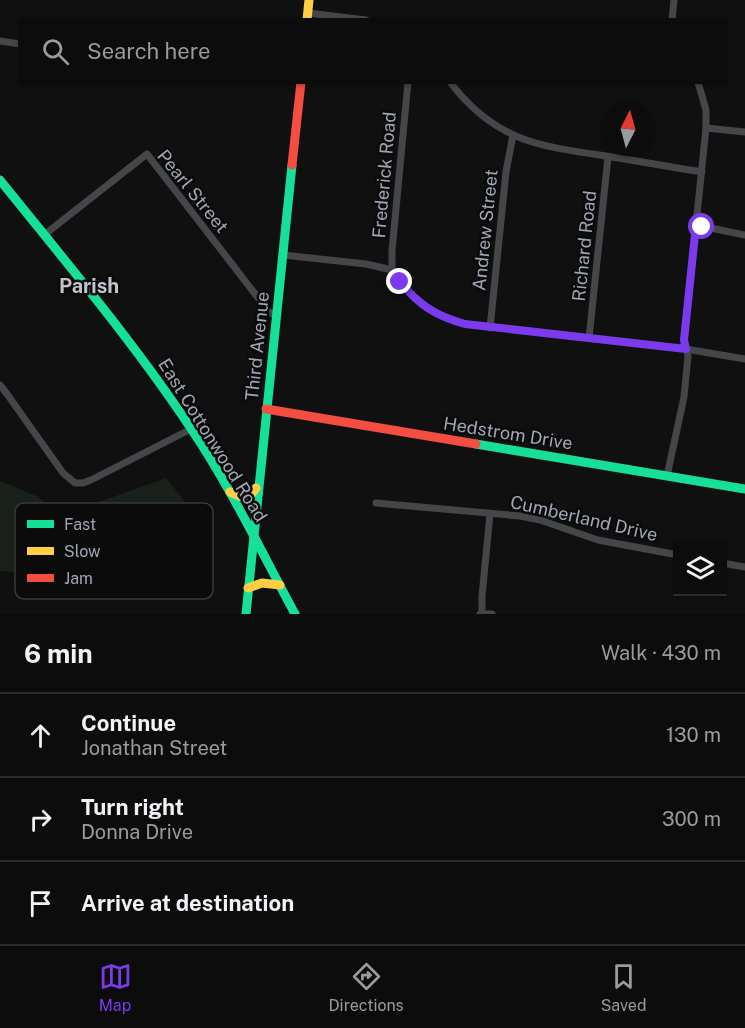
<!DOCTYPE html>
<meta charset="utf-8">
<style>
:root{--surface:#0c0c0d;--page:#151516;--text:#f1f3f6;--muted:#9a9b9d;--line:#2c2c2e;--accent:#7c3aed}
body{margin:0;font-family:"Public Sans",sans-serif;background:var(--page);color:var(--text)}
.controls{position:absolute;right:18px;bottom:18px;display:grid;overflow:hidden;border-radius:0px;box-shadow:0 2px 4px #0004}
.controls button{width:54px;height:54px;display:grid;place-items:center;padding:0;border:0;border-bottom:2px solid var(--line);background:var(--surface);color:var(--text);font:30px sans-serif}
.compass{position:absolute;left:601px;top:102px;width:54px;height:54px;border-radius:50%;background:var(--surface);box-shadow:0 2px 4px #0004;rotate:6deg}
.stop{position:absolute;width:18px;height:18px;margin:-14px;border:4px solid #7c3aed;border-radius:50%;background:#fff}
.stop.end{background:#7c3aed;border-color:#fff;box-shadow:0 2px 6px #0008}
.list{margin:0;padding:0;list-style:none}
h2{display:flex;justify-content:space-between;align-items:center;height:78px;margin:0;padding:0 24px;font-size:26px}
h2 small{font-size:20px;font-weight:400;color:var(--muted)}
.list li{display:grid;grid-template-columns:39px 1fr auto;gap:18px;align-items:center;box-sizing:border-box;height:84px;padding:0 24px;border-top:2px solid var(--line)}
.list b{display:block;font-size:22px;white-space:nowrap}
.list p{margin:0;font-size:20px;white-space:nowrap;color:var(--muted)}
.list em{font-size:20px;font-style:normal;color:var(--muted)}
.icon{flex:none;width:33px;height:33px;fill:none;stroke:currentColor;stroke-width:2;stroke-linecap:round;stroke-linejoin:round}
.map{position:relative;flex:none;width:745px;height:614px;overflow:hidden}
.search{position:absolute;background:var(--surface);box-shadow:0 2px 4px #0004;left:18px;right:18px;top:18px;height:66px;display:flex;align-items:center;gap:15px;box-sizing:border-box;padding:0 21px;border-radius:0px;color:var(--muted);font-size:22px}
.sheet{height:330px;background:var(--surface)}
nav{display:flex;justify-content:space-around;align-items:center;box-sizing:border-box;height:84px;border-top:2px solid var(--line);background:var(--surface);font-size:16px;color:var(--muted)}
nav a{display:grid;justify-items:center;gap:3px}
nav .on{color:var(--accent)}
.map>svg:first-child{display:block}
.green{fill:#1a211b}
.lines{fill:none;stroke-linecap:round;stroke-linejoin:round}
.street{stroke:#454649;stroke-width:7}
.fast{stroke:#16e098;stroke-width:9}
.slow{stroke:#ffcf43;stroke-width:9}
.jam{stroke:#f24e42;stroke-width:9}
.route{stroke:#7c3aed;stroke-width:8}
.labels{text-anchor:middle;dominant-baseline:central;stroke-width:5;stroke-linejoin:round;paint-order:stroke}
.street-label{font-size:18px;fill:#a0a7b3;stroke:#0b0b0c}
.neighbourhood-label{font-size:20px;font-weight:bold;fill:#c1c6ce;stroke:#0b0b0c}
.key{fill:#0b0b0c;stroke:#383a3e;stroke-width:1.5}
.key-label{font-size:16px;fill:#a0a7b3}
</style>
<div class="map">
<svg width="745" height="614" viewBox="0 0 745 614">
<rect width="100%" height="100%" fill="#101011"/>
<!-- green -->
<path class="green" d="M166 478 194 513 184 526 192 553 211 566 209 595 0 571V481L36 496 63 515Z"/>
<g class="lines">
<!-- street -->
<g class="street">
<path d="M308 13 366 20"/>
<path d="M672 20 674 0"/>
<path d="M0 41 20 44"/>
<path d="M450 82C495 141 538 146 606 156 638 161 670 167 702 172"/>
<path d="M706 128 745 132"/>
<path d="M696 225 745 235"/>
<path d="M44 235 147 154 269 312 276 316"/>
<path d="M283 255 366 264 392 270C411 300 431 315 465 324L686 349 745 359"/>
<path d="M392 270V251L408 82"/>
<path d="M490 328 506 172 513 135"/>
<path d="M589 338 608 157"/>
<path d="M0 385 7 394 63 473 75 483H83L91 480 191 429"/>
<path d="M667 476 684 397 688 356 684 340 706 128V110L698 82"/>
<path d="M376 503 520 516 540 520 598 540 678 555"/>
<path d="M722 563 745 567"/>
<path d="M480 614H492"/>
<path d="M482 614V596L490 514"/>
</g>
<!-- fast -->
<g class="fast">
<path d="M0 180C65 261 132 340 190 427 230 486 261 551 295 614"/>
<path d="M476 444 745 489"/>
<path d="M246 614 292 165"/>
</g>
<!-- slow -->
<g class="slow">
<path d="M307 20 309 0"/>
<path d="M230 492 245 498 251 495 256 488"/>
<path d="M248 588 262 583 280 585"/>
</g>
<!-- jam -->
<g class="jam">
<path d="M292 165 301 82"/>
<path d="M266 409 476 444"/>
</g>
</g>
<g class="lines">
<!-- route -->
<path class="route" d="M400 282C419 305 436 316 465 324L686 349 684 340 696 225 702 227"/>
</g>
<g class="labels">
<!-- street labels -->
<g class="street-label">
<text transform="translate(384 175) rotate(-85)">Frederick Road</text>
<text transform="translate(193 191) rotate(51)">Pearl Street</text>
<text transform="translate(485 230) rotate(-84)">Andrew Street</text>
<text transform="translate(584 246) rotate(-84)">Richard Road</text>
<text transform="translate(257 346) rotate(-84)">Third Avenue</text>
<text transform="translate(508 433) rotate(9)">Hedstrom Drive</text>
<text transform="translate(213 440) rotate(58)">East Cottonwood Road</text>
<text transform="translate(584 518) rotate(13)">Cumberland Drive</text>
</g>
<!-- neighbourhood labels -->
<g class="neighbourhood-label">
<text x="89" y="286">Parish</text>
</g>
</g>
<!-- legend -->
<rect x="15" y="503" width="198" height="96" rx="9" class="key"/>
<rect x="27" y="520" width="27" height="8" fill="#16e098"/>
<rect x="27" y="547" width="27" height="8" fill="#ffcf43"/>
<rect x="27" y="574" width="27" height="8" fill="#f24e42"/>
<g class="key-label">
<text x="64" y="530">Fast</text>
<text x="64" y="557">Slow</text>
<text x="64" y="584">Jam</text>
</g>
</svg>
<div class="controls">
<button><svg class="icon" aria-label="layers" viewBox="0 0 24 24"><path d="M12 4l9 5-9 5-9-5zM3 14l9 5 9-5"/></svg></button>
</div>
<svg class="compass" viewBox="-18 -18 36 36"><path d="M0-13l5 13h-10z" fill="#e53935"/><path d="M0 13l5-13h-10z" fill="#9a9b9d"/></svg>
<div class="stop" style="left:702px;top:227px"></div>
<div class="stop end" style="left:400px;top:282px"></div>
<div class="search"><svg class="icon" aria-label="search" viewBox="0 0 24 24"><circle cx="10" cy="10" r="6"/><path d="M15 15l6 6"/></svg>Search here</div>
</div>
<section class="sheet">
<h2>6 min<small>Walk · 430 m</small></h2>
<ul class="list">
<li><svg class="icon" aria-label="ahead" viewBox="0 0 24 24"><path d="M12 20V5M6 11l6-6 6 6"/></svg><div><b>Continue</b><p>Jonathan Street</p></div><em>130 m</em></li>
<li><svg class="icon" aria-label="right" viewBox="0 0 24 24"><path d="M7 20v-9h11M14 6l5 5-5 5"/></svg><div><b>Turn right</b><p>Donna Drive</p></div><em>300 m</em></li>
<li><svg class="icon" aria-label="arrive" viewBox="0 0 24 24"><path d="M6 21V4h12l-3 4 3 4H6"/></svg><div><b>Arrive at destination</b></div></li>
</ul>
</section>
<nav>
<a class="on"><svg class="icon" aria-label="map" viewBox="0 0 24 24"><path d="M3 6l6-2 6 2 6-2v14l-6 2-6-2-6 2zM9 4v14M15 6v14"/></svg>Map</a>
<a><svg class="icon" aria-label="directions" viewBox="0 0 24 24"><path d="M12 3l9 9-9 9-9-9zM9 14v-3h6M13 9l2 2-2 2"/></svg>Directions</a>
<a><svg class="icon" aria-label="saved" viewBox="0 0 24 24"><path d="M7 4h10v16l-5-4-5 4z"/></svg>Saved</a>
</nav>
